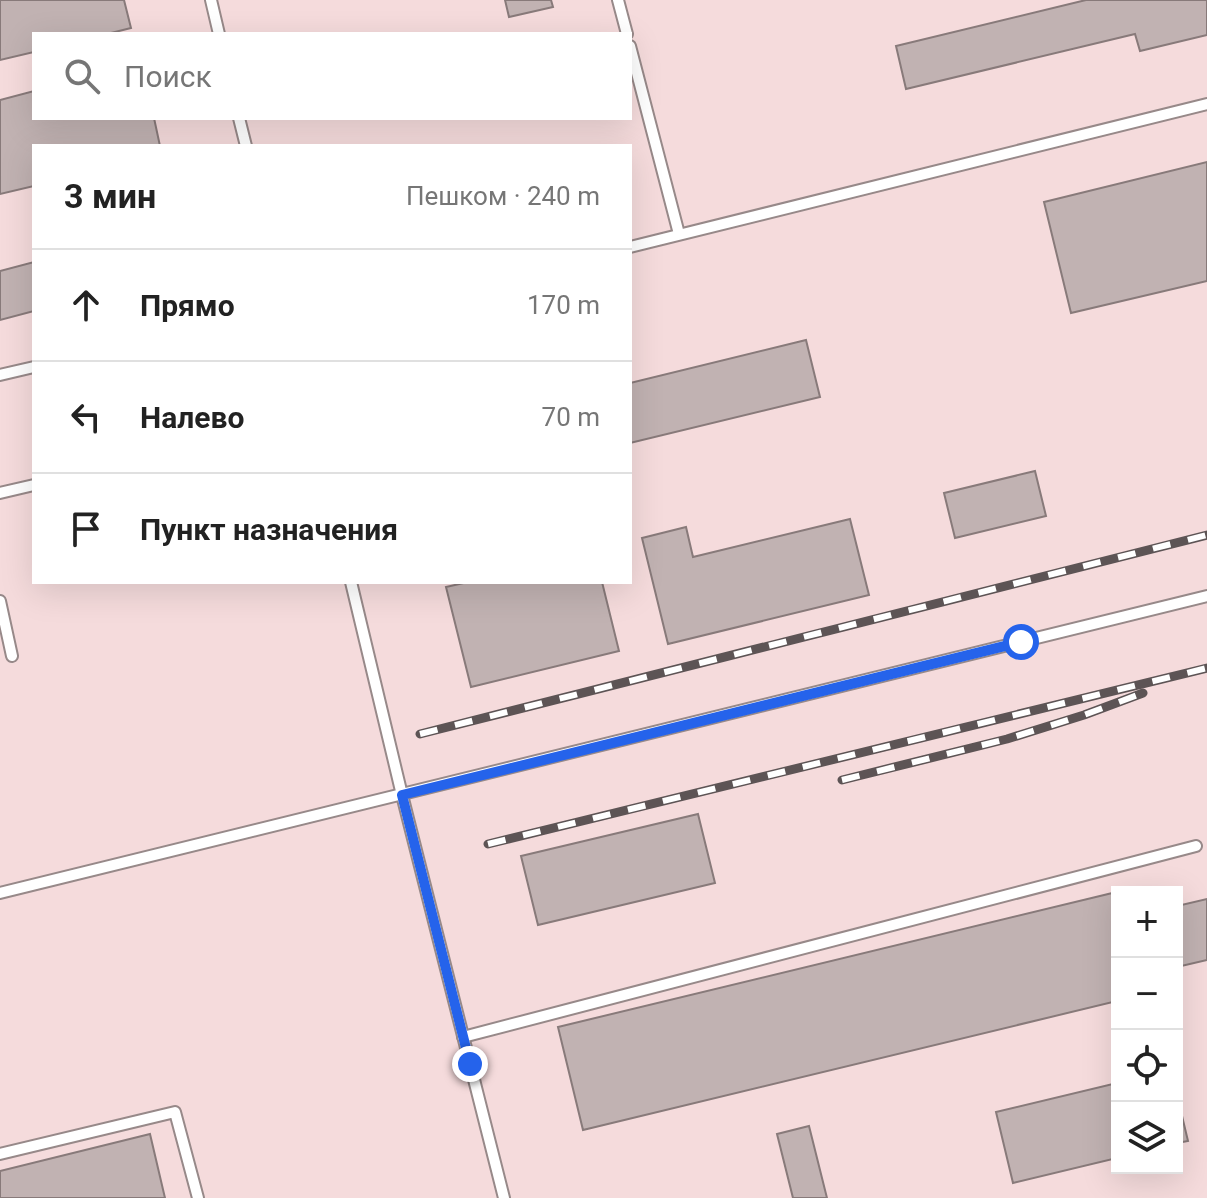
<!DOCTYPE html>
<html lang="ru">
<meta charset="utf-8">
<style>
:root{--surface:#fff;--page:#f6f6f6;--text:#222;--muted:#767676;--line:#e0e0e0}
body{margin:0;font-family:Roboto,sans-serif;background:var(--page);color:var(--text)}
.controls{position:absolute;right:24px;bottom:24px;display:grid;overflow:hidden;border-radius:0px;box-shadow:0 8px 32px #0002}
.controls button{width:72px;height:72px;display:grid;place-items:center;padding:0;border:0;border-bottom:2px solid var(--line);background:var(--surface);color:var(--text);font:40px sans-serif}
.stop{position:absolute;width:24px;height:24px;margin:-18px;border:6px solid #2563eb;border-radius:50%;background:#fff}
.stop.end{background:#2563eb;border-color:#fff;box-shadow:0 2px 8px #0008}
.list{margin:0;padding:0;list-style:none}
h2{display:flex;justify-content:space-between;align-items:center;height:104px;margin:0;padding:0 32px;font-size:34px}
h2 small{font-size:26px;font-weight:400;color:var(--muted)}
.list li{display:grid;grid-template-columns:52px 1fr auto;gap:24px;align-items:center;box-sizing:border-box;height:112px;padding:0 32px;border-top:2px solid var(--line)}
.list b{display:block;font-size:30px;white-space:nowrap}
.list em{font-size:26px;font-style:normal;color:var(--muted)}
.icon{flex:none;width:44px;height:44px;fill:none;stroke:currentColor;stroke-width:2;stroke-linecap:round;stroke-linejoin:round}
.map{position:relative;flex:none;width:1207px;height:1198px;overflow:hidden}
.search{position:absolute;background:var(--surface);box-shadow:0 8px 32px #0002;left:32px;top:32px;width:600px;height:88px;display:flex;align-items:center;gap:20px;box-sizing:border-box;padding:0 28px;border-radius:0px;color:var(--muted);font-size:30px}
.panel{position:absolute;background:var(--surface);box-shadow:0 8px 32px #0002;left:32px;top:144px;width:600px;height:440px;border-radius:0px}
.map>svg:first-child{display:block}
.built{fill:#f5dbdc;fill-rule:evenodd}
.building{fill:#c1b2b2;stroke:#887a7a;stroke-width:2}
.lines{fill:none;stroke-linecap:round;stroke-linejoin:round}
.service-casing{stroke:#978989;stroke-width:14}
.service{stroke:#fff;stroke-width:10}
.rail-casing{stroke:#5d5455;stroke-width:9}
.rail{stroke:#fff;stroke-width:6;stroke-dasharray:18;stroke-linecap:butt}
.route{stroke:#2563eb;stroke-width:10}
</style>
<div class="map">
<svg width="1207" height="1198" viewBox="0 0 1207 1198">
<rect width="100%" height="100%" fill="#fae9ea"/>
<!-- built -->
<path class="built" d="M0 0H1207V1198H0ZM34 34H630V118H34ZM34 146H630V582H34ZM1117 892H1177V1168H1117Z"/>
<!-- building -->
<g class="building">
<path d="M0 0H124L131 28 107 34H34V52L0 60Z"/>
<path d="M505 0H551L553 7 509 17Z"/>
<path d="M1086 0H1207V35L1140 51 1135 34 906 89 896 46Z"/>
<path d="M34 91V118H154L160 146H34V186L0 194V100Z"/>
<path d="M1207 162V281L1071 313 1044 202Z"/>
<path d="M34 262V311L0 320V271Z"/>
<path d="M806 340 820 397 630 443V383Z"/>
<path d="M1035 471 1046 516 955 538 944 493Z"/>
<path d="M850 519 869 595 668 644 642 538 686 527 693 557Z"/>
<path d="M468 582H602L619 651 471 687 446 587Z"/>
<path d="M698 814 715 883 538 925 521 856Z"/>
<path d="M1129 889 1130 892H1117V1001L583 1130 558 1027Z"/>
<path d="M1207 899V960L1177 967V906Z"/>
<path d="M1117 1083V1158L1013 1183 996 1112Z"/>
<path d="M1177 1095 1188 1141 1177 1143Z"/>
<path d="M809 1126 827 1198H793L777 1134Z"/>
<path d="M150 1134 165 1198H0V1171Z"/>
</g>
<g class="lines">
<defs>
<g id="service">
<path d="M211 0 219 34"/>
<path d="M618 0 627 34"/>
<path d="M630 46 679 234"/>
<path d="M239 118 246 146"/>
<path d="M630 247 1207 104"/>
<path d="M0 375 34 367"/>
<path d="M0 493 34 485"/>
<path d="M351 582 402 795 504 1198"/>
<path d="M0 601 12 656"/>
<path d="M0 893 1207 596"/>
<path d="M463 1037 1196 846"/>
<path d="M0 1154 175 1112 198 1198"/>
</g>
</defs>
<!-- service casing -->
<use href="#service" class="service-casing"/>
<!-- service -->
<use href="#service" class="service"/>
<defs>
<g id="rail">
<path d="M420 734 1207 535"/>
<path d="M842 780 1007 739 1084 715 1143 693"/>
<path d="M488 844 1207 668"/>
</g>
</defs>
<!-- rail casing -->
<use href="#rail" class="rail-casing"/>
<!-- rail -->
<use href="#rail" class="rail"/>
</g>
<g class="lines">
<!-- route -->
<path class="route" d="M470 1064 402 795 1021 642"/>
</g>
</svg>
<div class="controls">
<button>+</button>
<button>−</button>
<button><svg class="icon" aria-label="locate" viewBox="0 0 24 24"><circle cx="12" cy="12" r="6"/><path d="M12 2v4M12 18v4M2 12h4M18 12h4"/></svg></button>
<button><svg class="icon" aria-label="layers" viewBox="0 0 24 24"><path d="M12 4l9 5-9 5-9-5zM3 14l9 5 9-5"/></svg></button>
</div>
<div class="stop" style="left:1021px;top:642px"></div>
<div class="stop end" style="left:470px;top:1064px"></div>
<div class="search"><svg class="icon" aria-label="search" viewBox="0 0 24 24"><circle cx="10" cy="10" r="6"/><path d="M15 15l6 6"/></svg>Поиск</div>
<section class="panel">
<h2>3 мин<small>Пешком · 240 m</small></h2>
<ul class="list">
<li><svg class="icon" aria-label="ahead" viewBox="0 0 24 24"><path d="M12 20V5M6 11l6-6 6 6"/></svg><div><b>Прямо</b></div><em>170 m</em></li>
<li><svg class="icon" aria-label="left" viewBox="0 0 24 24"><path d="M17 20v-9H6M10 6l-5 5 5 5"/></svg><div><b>Налево</b></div><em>70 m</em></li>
<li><svg class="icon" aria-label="arrive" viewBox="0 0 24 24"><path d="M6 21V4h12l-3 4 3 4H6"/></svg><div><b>Пункт назначения</b></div></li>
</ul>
</section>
</div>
